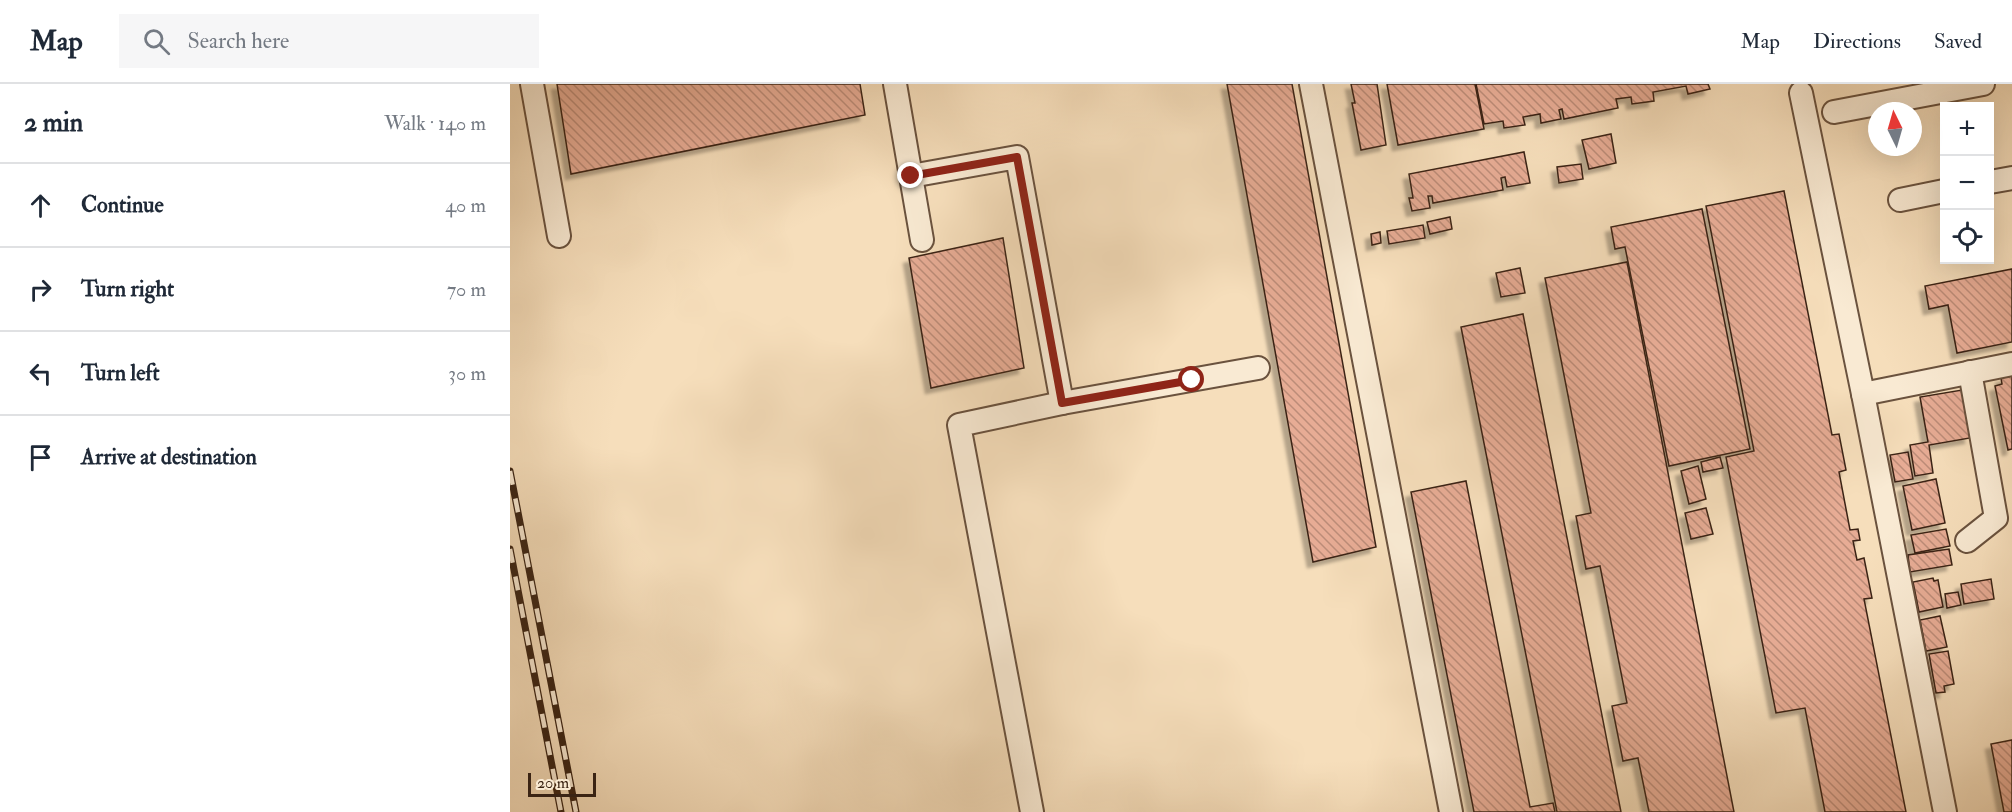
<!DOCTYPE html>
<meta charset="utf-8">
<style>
:root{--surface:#fff;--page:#f6f6f7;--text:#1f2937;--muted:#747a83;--line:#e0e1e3}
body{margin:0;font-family:"IM FELL Double Pica",serif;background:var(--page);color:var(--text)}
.controls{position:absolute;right:18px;top:18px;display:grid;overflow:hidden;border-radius:0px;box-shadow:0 6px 24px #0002}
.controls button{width:54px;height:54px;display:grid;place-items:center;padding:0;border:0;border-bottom:2px solid var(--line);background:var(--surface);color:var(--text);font:30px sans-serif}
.compass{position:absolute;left:1358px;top:18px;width:54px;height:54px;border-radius:50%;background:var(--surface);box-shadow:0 6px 24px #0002;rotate:355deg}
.scale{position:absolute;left:18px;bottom:15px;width:68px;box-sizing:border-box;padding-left:6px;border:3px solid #3b2414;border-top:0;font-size:16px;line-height:21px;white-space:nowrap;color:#3b2414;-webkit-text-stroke:4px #f9ead3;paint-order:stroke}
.stop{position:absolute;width:18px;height:18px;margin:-14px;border:4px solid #8f2418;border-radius:50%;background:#fff}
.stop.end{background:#8f2418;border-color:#fff;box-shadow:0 2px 6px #0008}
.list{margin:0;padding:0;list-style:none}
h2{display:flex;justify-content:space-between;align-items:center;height:78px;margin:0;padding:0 24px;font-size:26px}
h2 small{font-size:20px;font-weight:400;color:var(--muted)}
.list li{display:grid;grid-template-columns:39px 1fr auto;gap:18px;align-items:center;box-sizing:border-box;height:84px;padding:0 24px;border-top:2px solid var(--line)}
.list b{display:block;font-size:22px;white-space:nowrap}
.list em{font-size:20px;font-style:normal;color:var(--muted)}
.icon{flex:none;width:33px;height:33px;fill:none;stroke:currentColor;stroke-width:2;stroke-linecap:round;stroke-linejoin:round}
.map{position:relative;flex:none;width:1502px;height:728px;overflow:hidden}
header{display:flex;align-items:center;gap:36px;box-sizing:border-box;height:84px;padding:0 30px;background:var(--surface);border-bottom:2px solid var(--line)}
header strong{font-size:28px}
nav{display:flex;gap:33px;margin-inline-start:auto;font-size:21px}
.search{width:420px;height:54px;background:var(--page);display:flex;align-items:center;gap:15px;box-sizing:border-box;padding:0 21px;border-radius:0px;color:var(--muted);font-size:22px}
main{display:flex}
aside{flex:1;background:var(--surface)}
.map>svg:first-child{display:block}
.building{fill:url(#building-back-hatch);stroke:#3b2414;stroke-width:1.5;filter:url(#shadow)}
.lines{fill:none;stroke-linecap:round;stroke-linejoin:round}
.minor-casing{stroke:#6a523e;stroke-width:26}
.minor{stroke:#f9ead3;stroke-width:22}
.rail-casing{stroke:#3b2414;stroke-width:7}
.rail{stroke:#f9ead3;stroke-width:4.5;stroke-dasharray:14;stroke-linecap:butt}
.route{stroke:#8f2418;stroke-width:8}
</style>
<header>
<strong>Map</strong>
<div class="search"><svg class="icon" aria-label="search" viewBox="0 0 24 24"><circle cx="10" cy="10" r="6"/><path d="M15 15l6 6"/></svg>Search here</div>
<nav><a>Map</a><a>Directions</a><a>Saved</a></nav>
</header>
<main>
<aside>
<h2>2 min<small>Walk · 140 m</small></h2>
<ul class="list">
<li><svg class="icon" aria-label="ahead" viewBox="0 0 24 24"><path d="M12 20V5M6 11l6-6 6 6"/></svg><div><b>Continue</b></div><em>40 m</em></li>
<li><svg class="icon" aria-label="right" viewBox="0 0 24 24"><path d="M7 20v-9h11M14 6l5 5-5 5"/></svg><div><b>Turn right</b></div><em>70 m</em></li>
<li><svg class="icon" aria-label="left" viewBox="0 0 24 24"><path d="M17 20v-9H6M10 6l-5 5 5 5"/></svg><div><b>Turn left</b></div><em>30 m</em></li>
<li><svg class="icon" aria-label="arrive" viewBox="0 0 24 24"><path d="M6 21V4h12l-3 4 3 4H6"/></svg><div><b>Arrive at destination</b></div></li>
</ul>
</aside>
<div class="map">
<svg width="1502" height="728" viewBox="0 0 1502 728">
<defs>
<pattern id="building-back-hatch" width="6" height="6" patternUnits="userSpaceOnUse" patternTransform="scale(1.5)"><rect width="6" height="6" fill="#e7ac95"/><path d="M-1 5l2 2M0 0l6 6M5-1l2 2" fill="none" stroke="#bc8c78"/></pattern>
<filter id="shadow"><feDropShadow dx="-5.5" dy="5.5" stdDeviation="1.5" flood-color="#0004"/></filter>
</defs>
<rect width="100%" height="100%" fill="#f6debb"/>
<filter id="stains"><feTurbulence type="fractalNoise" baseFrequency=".00333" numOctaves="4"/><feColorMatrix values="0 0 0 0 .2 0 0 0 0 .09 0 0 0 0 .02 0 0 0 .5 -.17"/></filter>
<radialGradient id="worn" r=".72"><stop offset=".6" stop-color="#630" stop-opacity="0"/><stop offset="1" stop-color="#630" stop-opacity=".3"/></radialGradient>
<!-- building -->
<g class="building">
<path d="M47 0H350L355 31 61 90Z"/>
<path d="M717 0H782L866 463 803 478Z"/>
<path d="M841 0H867L876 61 851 66 842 19H845Z"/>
<path d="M877 0H965L974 45 888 61Z"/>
<path d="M966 0H1198L1200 5 1178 10 1176 2 1143 8 1144 17 1122 20 1121 13 1106 15 1108 24 1054 35 1052 25 1049 26 1051 35 1031 39 1030 30 1013 33 1015 41 994 44 993 37 974 40Z"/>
<path d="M1101 50 1106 79 1079 85 1072 56Z"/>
<path d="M1014 68 1020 99 997 103 995 93 991 94 993 106 923 119 922 112H918L920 124 902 127 899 114H903L899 90Z"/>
<path d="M1071 80 1073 95 1049 99 1047 83Z"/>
<path d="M1274 107 1322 351 1329 350 1336 386 1329 388 1340 446 1348 445 1350 456 1343 457 1347 476 1354 474 1362 514 1354 515 1396 728H1315L1295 624 1266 629 1216 373 1244 367 1196 122Z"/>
<path d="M1192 125 1240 365 1159 382 1115 163 1105 165 1101 143Z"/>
<path d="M940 133 942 145 920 150 917 138Z"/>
<path d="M913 141 915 154 879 160 877 147Z"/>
<path d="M870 148 871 159 862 161 861 150Z"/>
<path d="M493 154 514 284 421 304 399 174Z"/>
<path d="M1117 178 1224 728H1139L1128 674 1113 677 1102 622 1117 619 1090 482 1076 485 1066 432 1081 429 1035 194Z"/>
<path d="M1010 184 1015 209 991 213 986 189Z"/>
<path d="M1502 185V258L1447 269 1438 221 1419 225 1415 202Z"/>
<path d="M1013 230 1111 728H1047L951 243Z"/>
<path d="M1502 292V365L1498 366 1485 302 1492 300 1491 294Z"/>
<path d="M1452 306 1460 354 1419 361 1423 389 1405 392 1400 361 1418 358 1410 313Z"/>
<path d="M1398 368 1403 395 1385 398 1380 371Z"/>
<path d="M1210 373 1213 384 1193 388 1191 378Z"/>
<path d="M1188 382 1196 415 1179 420 1171 387Z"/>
<path d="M1426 395 1435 439 1402 446 1393 402Z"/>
<path d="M956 397 1020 723 1043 719 1045 728H964L901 408Z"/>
<path d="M1196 424 1203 450 1181 455 1175 429Z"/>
<path d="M1436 445 1440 462 1405 469 1401 451Z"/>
<path d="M1439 465 1442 481 1400 488 1398 471Z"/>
<path d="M1423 494 1424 497 1428 496 1433 523 1409 528 1403 498Z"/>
<path d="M1481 495 1484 515 1454 520 1451 500Z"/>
<path d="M1448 508 1451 521 1437 524 1435 510Z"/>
<path d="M1430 532 1437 563 1416 567 1410 536Z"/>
<path d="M1438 567 1444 600 1434 602 1435 608 1426 609 1419 570Z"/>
<path d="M1502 656V728H1494L1481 660Z"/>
</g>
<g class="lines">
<defs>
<g id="minor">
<path d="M22 0 49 152"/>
<path d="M385 0 412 156"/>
<path d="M801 0 941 728"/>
<path d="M1291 9 1353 310 1435 728"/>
<path d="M1324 28 1473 0"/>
<path d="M401 92 507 73 552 319"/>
<path d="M1480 98 1502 94"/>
<path d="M1390 116 1434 107"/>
<path d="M1353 310 1502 280"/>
<path d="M1457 457 1486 434 1460 288"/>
<path d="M522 728 449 341 552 319 748 284"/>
</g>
</defs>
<!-- minor casing -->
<use href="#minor" class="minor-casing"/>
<!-- minor -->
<use href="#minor" class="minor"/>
<defs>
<g id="rail">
<path d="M0 387 66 728"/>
<path d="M0 465 51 728"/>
</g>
</defs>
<!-- rail casing -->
<use href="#rail" class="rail-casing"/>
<!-- rail -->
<use href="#rail" class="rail"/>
</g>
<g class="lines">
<!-- route -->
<path class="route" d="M401 92 507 73 552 319 682 296"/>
</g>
<rect width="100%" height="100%" filter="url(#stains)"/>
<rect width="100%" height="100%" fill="url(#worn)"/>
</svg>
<div class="controls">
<button>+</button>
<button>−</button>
<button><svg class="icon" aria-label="locate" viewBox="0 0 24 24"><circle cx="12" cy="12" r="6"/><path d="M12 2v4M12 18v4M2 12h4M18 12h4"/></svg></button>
</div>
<svg class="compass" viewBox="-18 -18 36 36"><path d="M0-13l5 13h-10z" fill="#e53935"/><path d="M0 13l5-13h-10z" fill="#747a83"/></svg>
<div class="scale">20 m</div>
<div class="stop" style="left:682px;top:296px"></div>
<div class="stop end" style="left:401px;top:92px"></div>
</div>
</main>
